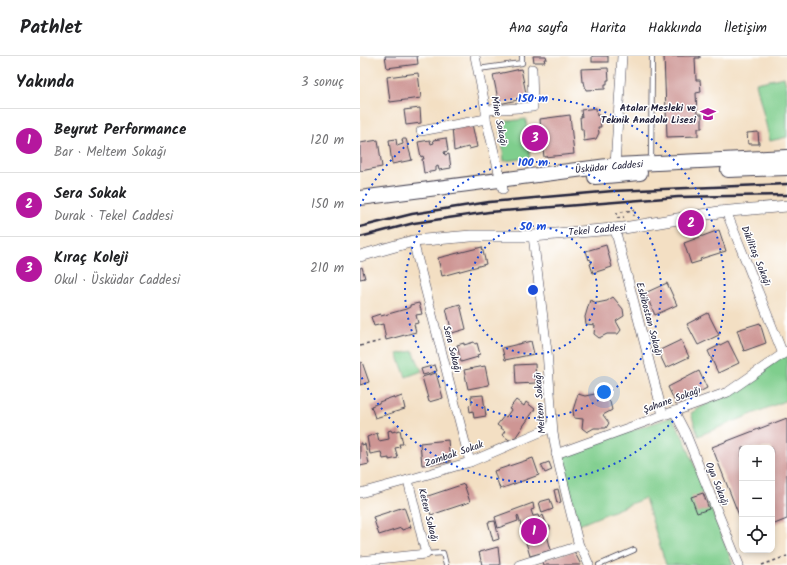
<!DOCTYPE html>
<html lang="tr">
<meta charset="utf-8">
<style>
:root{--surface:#fff;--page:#f6f6f6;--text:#202124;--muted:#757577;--line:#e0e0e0;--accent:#b5179e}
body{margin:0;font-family:Kalam,sans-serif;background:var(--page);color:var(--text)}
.controls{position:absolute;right:12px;bottom:12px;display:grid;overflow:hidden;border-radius:8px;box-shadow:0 2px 6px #0003}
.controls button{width:36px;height:36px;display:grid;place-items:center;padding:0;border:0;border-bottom:1px solid var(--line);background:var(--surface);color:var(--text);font:20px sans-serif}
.you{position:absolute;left:244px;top:336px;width:14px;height:14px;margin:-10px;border:3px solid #fff;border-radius:50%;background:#1a73e8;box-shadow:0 0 0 6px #1a73e833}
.badge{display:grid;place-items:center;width:26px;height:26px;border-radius:50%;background:var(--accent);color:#fff;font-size:13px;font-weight:700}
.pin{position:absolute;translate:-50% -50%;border:2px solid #fff;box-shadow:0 1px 4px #0006}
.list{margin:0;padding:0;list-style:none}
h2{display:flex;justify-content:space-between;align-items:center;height:52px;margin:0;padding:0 16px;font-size:17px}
h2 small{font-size:13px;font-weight:400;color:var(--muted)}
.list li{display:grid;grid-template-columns:26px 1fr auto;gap:12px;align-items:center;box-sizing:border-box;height:64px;padding:0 16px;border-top:1px solid var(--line)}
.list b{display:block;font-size:15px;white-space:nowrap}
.list p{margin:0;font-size:13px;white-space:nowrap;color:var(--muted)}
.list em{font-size:13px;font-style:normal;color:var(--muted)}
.icon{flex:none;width:22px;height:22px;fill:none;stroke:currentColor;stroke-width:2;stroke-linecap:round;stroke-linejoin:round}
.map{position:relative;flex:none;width:427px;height:509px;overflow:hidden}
header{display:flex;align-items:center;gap:24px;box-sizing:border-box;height:56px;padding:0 20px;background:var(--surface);border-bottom:1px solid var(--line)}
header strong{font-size:19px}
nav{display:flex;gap:22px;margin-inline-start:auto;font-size:14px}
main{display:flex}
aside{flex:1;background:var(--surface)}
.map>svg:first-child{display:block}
.green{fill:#7fce8d;stroke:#507864}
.building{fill:#ce9694}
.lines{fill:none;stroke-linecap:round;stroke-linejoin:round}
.service-casing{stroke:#413e4f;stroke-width:6}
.minor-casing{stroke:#413e4f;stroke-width:10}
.tertiary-casing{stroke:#413e4f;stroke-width:12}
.primary-casing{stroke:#413e4f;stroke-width:16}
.path{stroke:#413e4f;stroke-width:1.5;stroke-dasharray:3 3;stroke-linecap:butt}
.service{stroke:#fff;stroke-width:4.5}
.minor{stroke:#fff;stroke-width:9}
.tertiary{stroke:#fff;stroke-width:11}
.primary{stroke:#fff;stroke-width:14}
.rail{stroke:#22223b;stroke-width:2.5}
.ring{fill:none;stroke:#1d4ed8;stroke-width:2;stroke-dasharray:2 4}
.labels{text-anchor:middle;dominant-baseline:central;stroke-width:3;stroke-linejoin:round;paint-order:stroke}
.poi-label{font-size:10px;font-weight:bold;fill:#22223b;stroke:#fff;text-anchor:end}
.street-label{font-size:10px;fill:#22223b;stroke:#fff}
.centre{fill:#1d4ed8;stroke:#fff;stroke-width:2}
.ring-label{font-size:12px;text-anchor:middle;font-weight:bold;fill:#1d4ed8;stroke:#fff;stroke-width:3;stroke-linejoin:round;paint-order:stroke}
</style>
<header>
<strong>Pathlet</strong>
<nav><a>Ana sayfa</a><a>Harita</a><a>Hakkında</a><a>İletişim</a></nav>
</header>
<main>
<aside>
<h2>Yakında<small>3 sonuç</small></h2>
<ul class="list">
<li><span class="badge">1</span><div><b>Beyrut Performance</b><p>Bar · Meltem Sokağı</p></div><em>120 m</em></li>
<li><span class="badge">2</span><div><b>Sera Sokak</b><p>Durak · Tekel Caddesi</p></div><em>150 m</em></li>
<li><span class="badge">3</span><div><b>Kıraç Koleji</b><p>Okul · Üsküdar Caddesi</p></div><em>210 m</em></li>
</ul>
</aside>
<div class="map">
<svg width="427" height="509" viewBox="0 0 427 509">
<rect width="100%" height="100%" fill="#fff"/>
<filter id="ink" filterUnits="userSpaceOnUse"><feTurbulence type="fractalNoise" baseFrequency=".025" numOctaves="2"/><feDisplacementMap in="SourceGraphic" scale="8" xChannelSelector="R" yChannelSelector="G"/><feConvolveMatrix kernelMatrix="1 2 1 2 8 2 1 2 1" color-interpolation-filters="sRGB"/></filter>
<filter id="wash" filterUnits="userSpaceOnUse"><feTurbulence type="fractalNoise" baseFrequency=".012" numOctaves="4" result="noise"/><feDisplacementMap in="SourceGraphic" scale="16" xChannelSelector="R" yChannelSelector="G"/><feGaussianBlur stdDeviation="0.9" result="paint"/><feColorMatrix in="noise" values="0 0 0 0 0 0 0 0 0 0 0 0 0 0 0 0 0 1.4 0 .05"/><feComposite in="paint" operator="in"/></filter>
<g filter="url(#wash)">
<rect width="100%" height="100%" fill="#f3dfc3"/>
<!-- green -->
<g class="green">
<path d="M424 21 427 32V81L410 85 396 27Z"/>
<path d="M166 63 170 102 144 105 140 66Z"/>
<path d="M427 294V344L338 380 331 357 397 319Z"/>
<path d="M53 295 62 315 46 321 37 298Z"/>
<path d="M312 361 325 385 373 509H306L285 442 219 469 199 399Z"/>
</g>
<g id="blocks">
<!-- building -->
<g class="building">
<path d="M25 0H57L58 8 27 12Z"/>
<path d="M173 0H186L187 3H184L185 6H174Z"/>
<rect x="232" y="0" width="16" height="6"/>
<path d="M304 0H340V2H335L336 24H340L341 36 336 37 337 58H342V72H338V80L307 81Z"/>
<path d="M248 12 249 24H247V28H245V33L226 34 224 26H222L221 13Z"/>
<path d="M161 13 167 42 139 48 133 19Z"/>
<path d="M58 17 61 42 30 46 27 21Z"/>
<path d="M60 52 61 67 46 69 44 54Z"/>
<path d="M236 52 237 60 239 59 241 71H238L239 77 236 83 224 85 223 73H221L220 61H222L221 54Z"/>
<path d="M210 59 214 98 184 101 182 85 177 86V78L181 77 180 63Z"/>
<path d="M112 68 117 91 109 93 108 91 94 95 92 71Z"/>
<path d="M398 76 399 88H388L387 77Z"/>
<path d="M86 82 88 95 84 96 85 99 89 98 91 112 79 114 78 110 76 111V115L64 117 62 103H64L63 100 61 101 58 86 70 84 71 88 74 87 73 84Z"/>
<path d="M36 83 37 90 43 88 42 83H46L52 104 32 108 29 84Z"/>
<path d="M18 84 22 111 0 115V87Z"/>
<path d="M359 174 366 195 340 203 341 205 331 208 324 187Z"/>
<path d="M246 189 252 211 233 217 230 208 232 207 230 203 229 204 226 195Z"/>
<path d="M122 191 126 208 82 220 78 202Z"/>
<path d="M2 211 5 222 0 223V212Z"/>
<path d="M307 227 317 249 295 259 285 237Z"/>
<path d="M253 241 263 253 264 260 256 265 261 274 258 278H247L239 282 234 278 235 269 226 268 225 261 230 244 237 247 247 245Z"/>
<path d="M59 247 62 258 56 259 58 267 54 268 56 276 26 284 23 268 14 270 11 261 20 258 21 260 46 253 50 251V249Z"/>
<path d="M100 248 106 273 92 277 86 252Z"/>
<path d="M348 257 359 279 338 289 327 268Z"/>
<path d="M400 267 406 287 384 295 377 274Z"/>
<path d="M321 284 329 301 306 312 298 295Z"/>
<path d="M171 285 174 298 145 304 142 292Z"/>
<path d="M368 285 379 307 358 317 348 295Z"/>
<path d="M114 286 115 288 117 287 120 298 117 299 118 301 101 306 97 289 104 287V289Z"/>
<path d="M2 306 9 326 0 329V307Z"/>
<path d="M175 308 176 327 156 328 155 309Z"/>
<path d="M75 309 77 315 63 319 61 313Z"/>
<path d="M125 310 129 329 108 333 104 314Z"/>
<path d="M339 315 347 332 316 348 308 331Z"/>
<path d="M76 317 83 342 69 346 62 321Z"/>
<path d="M241 335 250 346 252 354 243 359 249 367 246 372H234L227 376 222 372 223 363 214 362 213 354 218 338 225 340 235 338Z"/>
<path d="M123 339 126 360 114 362 113 355 110 356 109 349 112 348 111 340Z"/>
<path d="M42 340 45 353 15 362 11 350 19 347V346L33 341 34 343Z"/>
<path d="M156 344 164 350 166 346 175 353 155 382 154 381 151 385 142 379 145 375 137 369 144 360 146 361 151 354 149 353Z"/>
<path d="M427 362V463L412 469V392H382V467L352 391Z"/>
<path d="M31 374 32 376 40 374 43 388H39L40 391 35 392 38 402 29 404V402L23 403 21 396 10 398 7 381 17 377 19 385 29 383 28 375Z"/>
<path d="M88 384 90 406 62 409 60 387Z"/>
<path d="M0 387H2V389L5 388 9 408 0 410Z"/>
<path d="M173 402 179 419 140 433 134 415Z"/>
<path d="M189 406 192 414 185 417 181 409Z"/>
<path d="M104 428 110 446 71 459 65 441Z"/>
<path d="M198 433 201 446 197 447 194 434Z"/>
<path d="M343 437 349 453 337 457 331 441Z"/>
<path d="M190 443 193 453 182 457 179 446Z"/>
<path d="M173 447 174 453 171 454 173 460 178 459 179 462 183 459 187 470H190V473L186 475 191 494 170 500 158 459 157 460 158 465 138 472 135 461Z"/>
<path d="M44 451 51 471 42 474 41 472 19 479 13 461Z"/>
<path d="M135 465 139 483 133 485 128 466Z"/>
<path d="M138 491 140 509H122L119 496Z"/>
<path d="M214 495 221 509H184L182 504Z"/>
</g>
</g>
</g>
<g filter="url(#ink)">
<use href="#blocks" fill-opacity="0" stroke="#413e4f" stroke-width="1"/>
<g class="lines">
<defs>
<g id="service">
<path d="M118 13 162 7V0"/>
<path d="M291 106 292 0"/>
<path d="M66 498 83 497 86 509"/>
<path d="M239 509 274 494"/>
</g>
<g id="minor">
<path d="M115 0 126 54V63L143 133"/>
<path d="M126 54 173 51 172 13"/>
<path d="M61 75 126 63"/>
<path d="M255 109 262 0"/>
<path d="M366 155 423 298"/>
<path d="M255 173 303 359"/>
<path d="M173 180 187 295 193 377 198 405 219 490 223 495 229 509"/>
<path d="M53 185 110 406"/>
<path d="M314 355 325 376 379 509"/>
<path d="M196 398 368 336 427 295"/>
<path d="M0 437 48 424 110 406 192 371"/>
<path d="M0 505 66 498 48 424"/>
<path d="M159 509 219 490"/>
</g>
<path id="tertiary" d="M0 200 53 185 111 180H173L264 172 359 156 427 150"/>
<g id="primary">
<path d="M368 114 427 112"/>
<path d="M235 121 280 117"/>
<path d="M0 142 255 109 427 101"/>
</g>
</defs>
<!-- service casing -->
<use href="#service" class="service-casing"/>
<!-- minor casing -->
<use href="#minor" class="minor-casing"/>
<!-- tertiary casing -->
<use href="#tertiary" class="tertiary-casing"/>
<!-- primary casing -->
<use href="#primary" class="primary-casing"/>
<!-- path -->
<g class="path">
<path d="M257 156V162L264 161"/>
<path d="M261 156 274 154V160"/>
<path d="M0 290 21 285"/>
<path d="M402 509 427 500"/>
</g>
<!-- service -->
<use href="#service" class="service"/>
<!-- minor -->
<use href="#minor" class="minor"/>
<!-- tertiary -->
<use href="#tertiary" class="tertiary"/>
<!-- primary -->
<use href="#primary" class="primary"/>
<!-- rail -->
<g class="rail">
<path d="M0 171 52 158 129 146 253 135 427 128"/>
<path d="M0 181 54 167 129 156 318 141 427 139"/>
</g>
</g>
</g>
<!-- distance rings -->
<g class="ring">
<circle cx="173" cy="234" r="64"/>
<circle cx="173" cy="234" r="128"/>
<path d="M0 150A192 192 0 1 1 0 318"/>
</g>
<!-- icons -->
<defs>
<symbol id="school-bare" viewBox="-9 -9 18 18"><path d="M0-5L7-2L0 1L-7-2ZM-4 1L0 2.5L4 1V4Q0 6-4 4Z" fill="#b5179e" stroke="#fff" stroke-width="2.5" paint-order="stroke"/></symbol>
</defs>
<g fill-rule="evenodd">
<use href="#school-bare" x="337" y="47" width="22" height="22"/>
</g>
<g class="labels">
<!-- poi labels -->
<g class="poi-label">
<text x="336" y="52">Atalar Mesleki ve<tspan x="336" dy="12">Teknik Anadolu Lisesi</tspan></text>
</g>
<!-- street labels -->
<g class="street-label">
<text transform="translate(139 65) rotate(79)">Mine Sokağı</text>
<text transform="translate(249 111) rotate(-5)">Üsküdar Caddesi</text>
<text transform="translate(237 174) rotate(-5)">Tekel Caddesi</text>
<text transform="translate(396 200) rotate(68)">Dikilitaş Sokağı</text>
<text transform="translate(289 263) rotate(75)">Eskibostan Sokağı</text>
<text transform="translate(92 293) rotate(76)">Sera Sokağı</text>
<text transform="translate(312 344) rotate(-20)">Şahane Sokağı</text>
<text transform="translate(180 347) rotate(-94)">Meltem Sokağı</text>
<text transform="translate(94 398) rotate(-19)">Zambak Sokak</text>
<text transform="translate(357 428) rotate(68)">Oya Sokağı</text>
<text transform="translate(68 459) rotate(76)">Keten Sokağı</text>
</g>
</g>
<circle cx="173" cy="234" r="6" class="centre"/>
<g class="ring-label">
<text x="173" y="46">150 m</text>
<text x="173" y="110">100 m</text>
<text x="173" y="174">50 m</text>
</g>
</svg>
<div class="controls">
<button>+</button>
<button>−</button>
<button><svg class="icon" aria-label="locate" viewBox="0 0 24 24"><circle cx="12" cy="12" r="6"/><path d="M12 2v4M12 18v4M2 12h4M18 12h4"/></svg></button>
</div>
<div class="you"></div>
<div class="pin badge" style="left:174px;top:475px">1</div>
<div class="pin badge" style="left:331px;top:167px">2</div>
<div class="pin badge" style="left:175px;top:82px">3</div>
</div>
</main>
